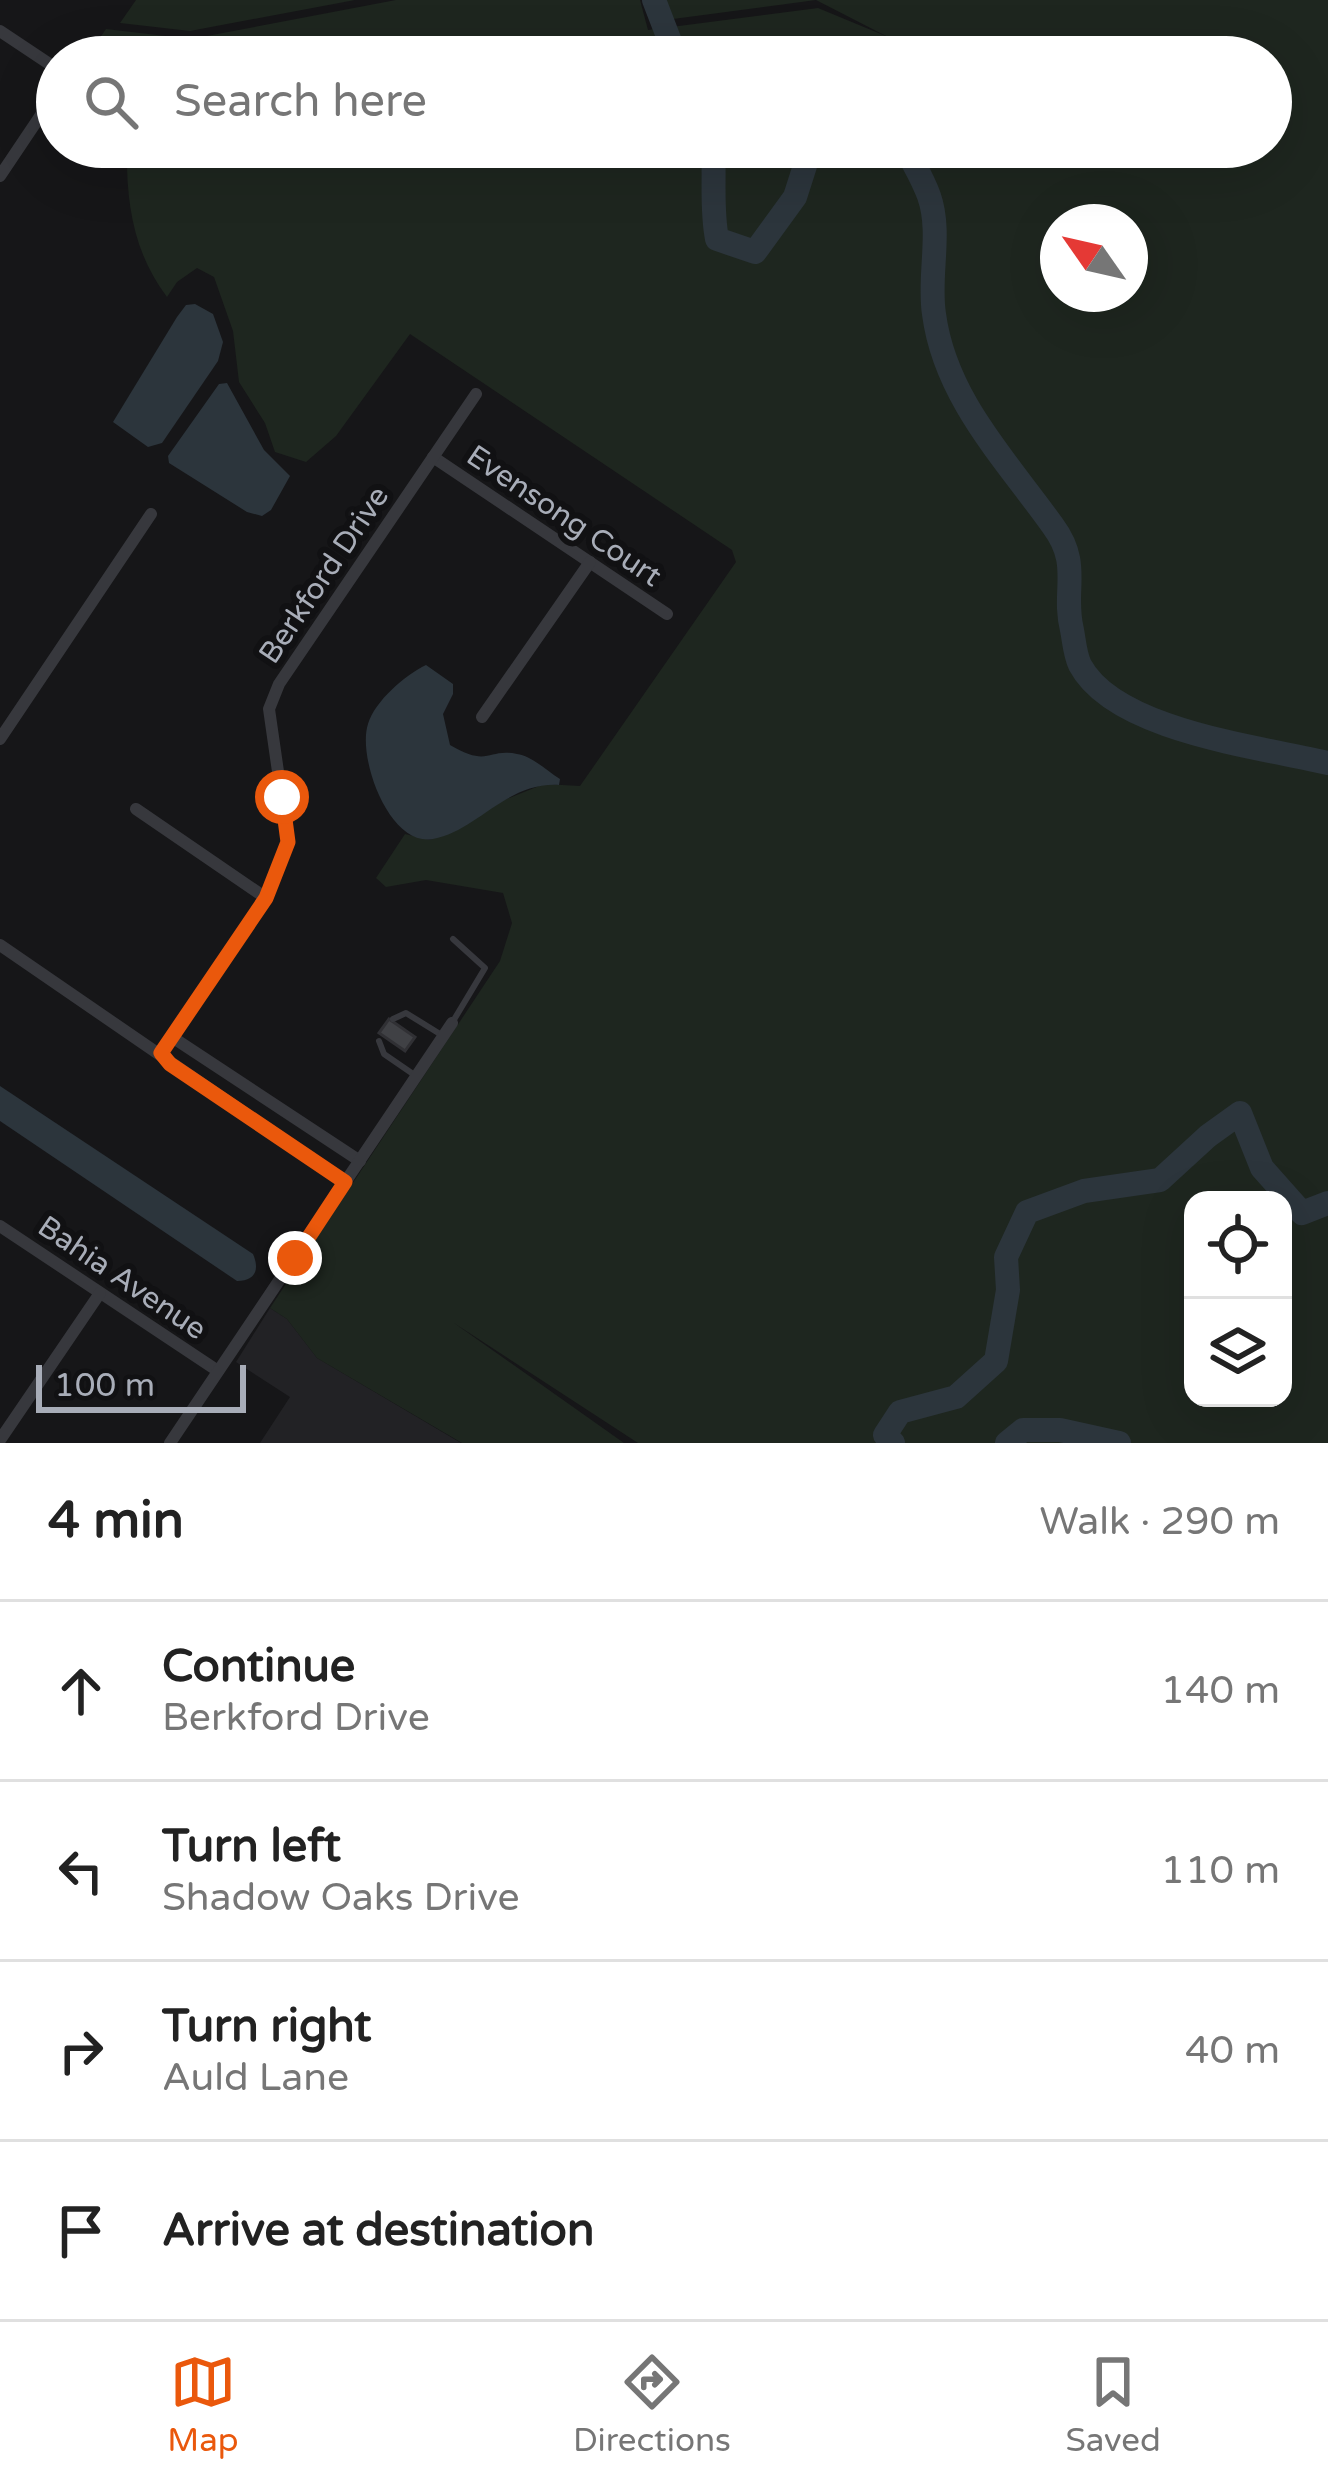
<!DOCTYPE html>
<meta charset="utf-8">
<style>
:root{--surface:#fff;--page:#f6f6f6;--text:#222;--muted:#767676;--line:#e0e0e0;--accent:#ea580c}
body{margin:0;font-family:"Varela Round",sans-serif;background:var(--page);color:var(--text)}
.controls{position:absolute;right:36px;bottom:36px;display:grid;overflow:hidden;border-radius:24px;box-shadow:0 12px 48px #0002}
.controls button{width:108px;height:108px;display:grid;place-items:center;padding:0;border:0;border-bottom:3px solid var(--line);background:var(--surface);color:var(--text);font:60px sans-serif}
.compass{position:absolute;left:1040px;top:204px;width:108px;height:108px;border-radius:50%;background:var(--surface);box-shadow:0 12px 48px #0002;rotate:304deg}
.scale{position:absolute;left:36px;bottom:30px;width:210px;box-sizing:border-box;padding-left:12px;border:6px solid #a8adb8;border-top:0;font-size:33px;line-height:42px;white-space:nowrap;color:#a8adb8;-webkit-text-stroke:9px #111113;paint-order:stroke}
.stop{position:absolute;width:36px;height:36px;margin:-27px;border:9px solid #ea580c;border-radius:50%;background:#fff}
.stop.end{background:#ea580c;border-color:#fff;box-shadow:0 3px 12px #0008}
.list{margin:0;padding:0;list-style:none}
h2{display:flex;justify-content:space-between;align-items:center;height:156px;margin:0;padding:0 48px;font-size:51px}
h2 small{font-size:39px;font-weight:400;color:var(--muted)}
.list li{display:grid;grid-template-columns:78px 1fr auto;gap:36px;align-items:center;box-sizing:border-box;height:180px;padding:0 48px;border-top:3px solid var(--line)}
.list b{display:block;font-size:45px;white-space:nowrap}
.list p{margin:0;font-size:39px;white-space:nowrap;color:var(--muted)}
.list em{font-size:39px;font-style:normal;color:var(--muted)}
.icon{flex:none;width:66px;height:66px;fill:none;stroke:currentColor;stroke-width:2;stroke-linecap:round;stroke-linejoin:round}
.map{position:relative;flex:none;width:1328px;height:1443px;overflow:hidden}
.search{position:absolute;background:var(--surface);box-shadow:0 12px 48px #0002;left:36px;right:36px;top:36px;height:132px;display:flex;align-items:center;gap:30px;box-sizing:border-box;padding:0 42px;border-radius:66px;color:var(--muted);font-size:45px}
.sheet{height:876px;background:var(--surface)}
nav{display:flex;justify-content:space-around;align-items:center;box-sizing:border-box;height:168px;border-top:3px solid var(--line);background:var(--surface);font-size:33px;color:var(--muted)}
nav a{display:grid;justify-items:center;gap:6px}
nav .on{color:var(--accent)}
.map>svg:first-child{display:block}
.built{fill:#222225}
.green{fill:#1e261f;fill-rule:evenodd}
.water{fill:#2c353c}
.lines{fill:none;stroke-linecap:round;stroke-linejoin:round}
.river{stroke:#2c353c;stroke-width:24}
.building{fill:#404145;stroke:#303034;stroke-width:3}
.lane{stroke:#37383d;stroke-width:6}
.street{stroke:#37383d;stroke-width:12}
.route{stroke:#ea580c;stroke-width:15}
.labels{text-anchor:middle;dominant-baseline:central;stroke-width:12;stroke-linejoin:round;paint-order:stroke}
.street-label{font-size:30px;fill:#a8adb8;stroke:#111113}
</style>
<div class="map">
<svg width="1328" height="1443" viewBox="0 0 1328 1443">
<rect width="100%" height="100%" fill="#161618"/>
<!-- built -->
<path class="built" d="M270 1308 287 1319 317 1358 461 1443H260L290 1397 236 1362Z"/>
<!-- green -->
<g class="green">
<path d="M136 0H355L190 31 120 23Z"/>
<path d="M396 0H640L648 30 818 8 888 37 816 0 673 19 664 0H1328V1443H638L454 1323 624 1443H462L317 1358 287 1319 270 1308 500 961 512 923 503 893 426 880 386 887 376 878 405 834 430 840 463 825 494 804 544 784 580 786 736 562 732 550 410 334 336 436 306 462 275 452 265 423 239 382 233 331 214 277 197 268 177 282 167 297C133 252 126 202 127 147H1271V57H87L106 29 191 39ZM1058 222H1130V294H1058ZM1193 1200H1283V1398H1193Z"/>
</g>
<!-- water -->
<g class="water">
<path d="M195 304 213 314 223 342 218 361 162 443 148 447 113 422 177 317 186 305Z"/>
<path d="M227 383 264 450 290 476 271 510 262 516 247 512 169 463 168 456 219 384Z"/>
<path d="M426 665 453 684V694L443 714 450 745C489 768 487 748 517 754 532 756 547 771 560 779L559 785C506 782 477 831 433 839 389 847 357 757 368 724 375 701 405 675 426 665Z"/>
<path d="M0 1086 253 1254C260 1270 255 1281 237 1281L0 1121Z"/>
</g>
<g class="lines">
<!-- river -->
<g class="river">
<path d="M654 0 676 57"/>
<path d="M713 147C715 179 711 208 717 239L755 252 795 197 811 147"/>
<path d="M905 147C913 163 923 179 929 196 942 233 928 276 934 314 945 398 1006 460 1053 526 1082 565 1062 590 1072 630 1074 640 1075 655 1080 665 1115 731 1261 747 1328 763"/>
<path d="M893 1443 885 1435 900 1412 956 1397 996 1361 1008 1290 1006 1257 1027 1212 1084 1191 1160 1180 1208 1136 1240 1113 1262 1168 1302 1213 1328 1203"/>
<path d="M1007 1443 1023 1430H1060L1119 1443"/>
</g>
</g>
<!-- building -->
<path class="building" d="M389 1019 415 1037 405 1051 379 1033Z"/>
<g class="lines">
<!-- lane -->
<g class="lane">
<path d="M393 1019 406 1013 440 1034"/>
<path d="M452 1023 485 968 453 939"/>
<path d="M379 1041 384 1054 416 1076"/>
</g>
<!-- street -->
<g class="street">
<path d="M0 31 57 69"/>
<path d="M0 176 57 91"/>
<path d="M433 457 667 614"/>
<path d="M482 717 590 562"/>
<path d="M0 739 151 514"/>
<path d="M136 809 266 898"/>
<path d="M0 945 345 1182"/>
<path d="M172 1037 360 1161"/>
<path d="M162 1053 266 898 288 841 269 709 279 684 476 394"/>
<path d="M0 1226 218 1371"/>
<path d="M0 1440 100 1293"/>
<path d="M170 1443 452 1023"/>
</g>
</g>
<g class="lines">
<!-- route -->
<path class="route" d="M282 797 288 842 266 898 161 1053 170 1064 345 1182 295 1258"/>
</g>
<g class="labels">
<!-- street labels -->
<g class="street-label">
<text transform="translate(564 516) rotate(34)">Evensong Court</text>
<text transform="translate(324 575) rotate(-56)">Berkford Drive</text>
<text transform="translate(122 1278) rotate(34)">Bahia Avenue</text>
</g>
</g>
</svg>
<div class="controls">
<button><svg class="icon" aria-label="locate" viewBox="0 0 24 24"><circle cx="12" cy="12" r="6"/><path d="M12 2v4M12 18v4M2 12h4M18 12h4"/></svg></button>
<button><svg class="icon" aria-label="layers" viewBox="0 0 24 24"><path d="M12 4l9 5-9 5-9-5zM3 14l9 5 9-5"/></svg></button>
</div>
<svg class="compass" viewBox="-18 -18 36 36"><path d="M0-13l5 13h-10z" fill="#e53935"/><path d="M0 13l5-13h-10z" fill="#767676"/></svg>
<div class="scale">100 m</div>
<div class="stop" style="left:282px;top:797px"></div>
<div class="stop end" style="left:295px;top:1258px"></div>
<div class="search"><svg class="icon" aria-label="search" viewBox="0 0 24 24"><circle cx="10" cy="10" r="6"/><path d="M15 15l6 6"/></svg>Search here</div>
</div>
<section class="sheet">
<h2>4 min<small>Walk · 290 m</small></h2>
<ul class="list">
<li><svg class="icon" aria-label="ahead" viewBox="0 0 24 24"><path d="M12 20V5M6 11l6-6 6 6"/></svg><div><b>Continue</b><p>Berkford Drive</p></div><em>140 m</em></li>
<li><svg class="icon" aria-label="left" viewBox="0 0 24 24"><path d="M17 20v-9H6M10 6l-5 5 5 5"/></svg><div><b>Turn left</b><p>Shadow Oaks Drive</p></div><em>110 m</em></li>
<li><svg class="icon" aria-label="right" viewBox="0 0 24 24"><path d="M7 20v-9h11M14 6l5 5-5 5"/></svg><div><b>Turn right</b><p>Auld Lane</p></div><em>40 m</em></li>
<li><svg class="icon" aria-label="arrive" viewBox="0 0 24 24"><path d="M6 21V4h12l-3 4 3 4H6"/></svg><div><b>Arrive at destination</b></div></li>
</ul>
</section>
<nav>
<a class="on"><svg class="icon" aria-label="map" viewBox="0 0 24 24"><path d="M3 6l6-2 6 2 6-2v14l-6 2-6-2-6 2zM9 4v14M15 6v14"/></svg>Map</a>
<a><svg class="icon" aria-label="directions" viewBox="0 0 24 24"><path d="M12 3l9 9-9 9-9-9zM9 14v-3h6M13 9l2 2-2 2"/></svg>Directions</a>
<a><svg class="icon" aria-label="saved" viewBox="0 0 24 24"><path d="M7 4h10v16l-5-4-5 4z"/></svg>Saved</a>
</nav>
